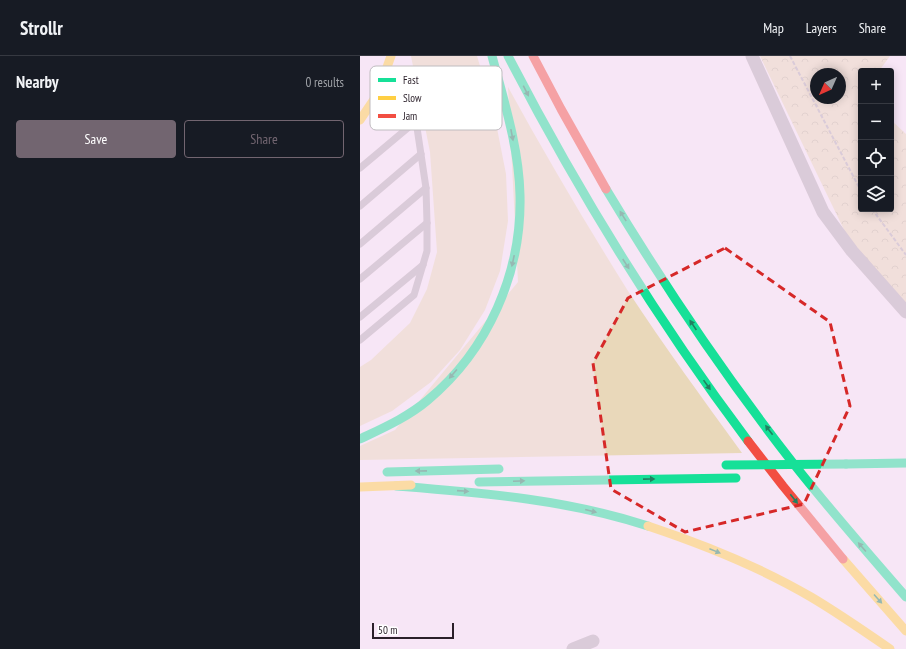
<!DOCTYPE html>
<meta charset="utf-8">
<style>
:root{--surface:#171b24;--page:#20242c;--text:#f1f3f6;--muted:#9ea1a6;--line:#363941;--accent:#726570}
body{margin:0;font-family:"PT Sans Narrow",sans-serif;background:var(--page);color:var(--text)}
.controls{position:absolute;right:12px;top:12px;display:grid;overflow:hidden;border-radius:4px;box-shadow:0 2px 10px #0003}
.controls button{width:36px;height:36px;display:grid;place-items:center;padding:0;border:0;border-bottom:1px solid var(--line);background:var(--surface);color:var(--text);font:20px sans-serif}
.compass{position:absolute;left:450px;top:12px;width:36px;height:36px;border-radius:50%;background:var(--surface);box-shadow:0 2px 10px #0003;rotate:225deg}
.scale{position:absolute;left:12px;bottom:10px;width:82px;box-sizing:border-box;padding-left:4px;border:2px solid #2a1f29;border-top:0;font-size:11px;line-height:14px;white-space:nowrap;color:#2a1f29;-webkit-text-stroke:3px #fff;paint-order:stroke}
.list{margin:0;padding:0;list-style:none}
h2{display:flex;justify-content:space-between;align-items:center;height:52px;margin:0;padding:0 16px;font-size:17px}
h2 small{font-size:13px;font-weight:400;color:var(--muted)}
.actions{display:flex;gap:8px;padding:12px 16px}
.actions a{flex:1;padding:9px 0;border:1px solid var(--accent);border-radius:4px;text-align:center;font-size:14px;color:var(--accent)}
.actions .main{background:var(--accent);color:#fff}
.icon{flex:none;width:22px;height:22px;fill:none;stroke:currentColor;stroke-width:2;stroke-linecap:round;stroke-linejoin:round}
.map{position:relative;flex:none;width:546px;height:593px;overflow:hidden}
header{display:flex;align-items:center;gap:24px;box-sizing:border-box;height:56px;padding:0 20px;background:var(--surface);border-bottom:1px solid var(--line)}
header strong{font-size:19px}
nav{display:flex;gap:22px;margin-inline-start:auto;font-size:14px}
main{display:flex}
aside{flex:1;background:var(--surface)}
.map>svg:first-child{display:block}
.grass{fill:#e9d8ba}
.forest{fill:url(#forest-crowns);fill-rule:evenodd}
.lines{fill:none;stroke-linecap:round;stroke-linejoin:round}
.path{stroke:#b6aab5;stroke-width:2;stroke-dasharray:4 2;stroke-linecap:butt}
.lane{stroke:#b7aab6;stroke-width:7}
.street{stroke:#b7aab6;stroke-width:13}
.fast{stroke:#16e098;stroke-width:9}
.slow{stroke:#ffcf43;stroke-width:9}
.jam{stroke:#f24e42;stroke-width:9}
.fast-bridge{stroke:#16e098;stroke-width:9}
.oneway{fill:#208060}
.marked{fill:none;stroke:#d62828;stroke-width:3;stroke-dasharray:8 5;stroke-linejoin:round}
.key{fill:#fff;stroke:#bfbcbf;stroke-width:1}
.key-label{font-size:11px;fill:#2a1f29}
</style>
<header>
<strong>Strollr</strong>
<nav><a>Map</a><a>Layers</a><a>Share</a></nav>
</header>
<main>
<aside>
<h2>Nearby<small>0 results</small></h2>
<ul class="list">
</ul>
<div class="actions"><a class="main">Save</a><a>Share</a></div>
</aside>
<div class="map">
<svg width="546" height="593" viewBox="0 0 546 593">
<defs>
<pattern id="forest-crowns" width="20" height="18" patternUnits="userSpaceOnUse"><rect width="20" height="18" fill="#e9d8ba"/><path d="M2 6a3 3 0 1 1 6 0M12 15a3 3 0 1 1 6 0" fill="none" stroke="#c8b9a0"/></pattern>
</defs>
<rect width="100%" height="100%" fill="#f7e6f5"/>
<!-- grass -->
<g class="grass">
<path d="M51 0H117L134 57 146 118 148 165 140 215 125 254 100 294 71 326 32 355 0 370V311L11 304 50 267 67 233 77 196 70 96Z"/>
<path d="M148 31C186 100 226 168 268 235 304 290 343 343 382 397L0 404V390L35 374 158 226Z"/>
</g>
<!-- forest -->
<path class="forest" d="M400 0H530L519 15H501V153H531V64L546 78V247L488 182ZM456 18H480V42H456Z"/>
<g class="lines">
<!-- path -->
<g class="path">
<path d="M430 0 501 135"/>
<path d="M512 153 546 199"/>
</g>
<!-- lane -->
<g class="lane">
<path d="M0 112 56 65"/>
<path d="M0 150 61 98"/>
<path d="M0 188 66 132"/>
<path d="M0 223 67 167"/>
<path d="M0 261 63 209"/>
<path d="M0 284 54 239 67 195V167L66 132 56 65 49 39 24 22"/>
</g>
<!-- street -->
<g class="street">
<path d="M392 0 463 156 492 195 546 256"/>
<path d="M213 593 233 585"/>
</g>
<!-- fast -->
<g class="fast">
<path d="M148 0C218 135 297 264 388 385"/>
<path d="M246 133C303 228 365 320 433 407 469 453 508 497 546 541"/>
<path d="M0 383C23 372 48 361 68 344 128 294 162 217 160 139 159 92 144 45 132 0"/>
<path d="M486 408 546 407"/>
<path d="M27 416 139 413"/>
<path d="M119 426 376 422"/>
<path d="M36 430C123 437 205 443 288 470"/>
</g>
<!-- slow -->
<g class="slow">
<path d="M0 64 17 39 31 0"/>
<path d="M0 431 51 429"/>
<path d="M288 470C345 489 400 511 451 541 478 557 504 575 530 593"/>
<path d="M483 503 546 575"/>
</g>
<!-- jam -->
<g class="jam">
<path d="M173 0 201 53 246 133"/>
<path d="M388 385 423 430 483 503"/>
</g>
<!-- fast-bridge -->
<path class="fast-bridge" d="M366 409 486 408"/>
</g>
<!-- one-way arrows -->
<defs><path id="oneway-solid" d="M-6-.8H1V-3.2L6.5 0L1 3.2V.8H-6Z"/></defs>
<g class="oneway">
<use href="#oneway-solid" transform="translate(166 35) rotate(63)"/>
<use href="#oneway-solid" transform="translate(152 79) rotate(79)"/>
<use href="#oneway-solid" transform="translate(263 160) rotate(-122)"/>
<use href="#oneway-solid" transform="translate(153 205) rotate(102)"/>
<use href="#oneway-solid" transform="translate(266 208) rotate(57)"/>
<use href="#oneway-solid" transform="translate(333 269) rotate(-124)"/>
<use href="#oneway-solid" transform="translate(93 318) rotate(131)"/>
<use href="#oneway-solid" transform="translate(347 329) rotate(55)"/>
<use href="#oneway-solid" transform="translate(409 374) rotate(-127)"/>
<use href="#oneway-solid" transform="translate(61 415) rotate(179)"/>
<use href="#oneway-solid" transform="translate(289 423) rotate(-1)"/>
<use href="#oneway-solid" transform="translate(159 425) rotate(-2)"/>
<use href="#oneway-solid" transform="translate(103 435) rotate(4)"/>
<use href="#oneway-solid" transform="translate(434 443) rotate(52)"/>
<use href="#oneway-solid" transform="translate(231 455) rotate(14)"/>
<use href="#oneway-solid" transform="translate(502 491) rotate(-131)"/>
<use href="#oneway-solid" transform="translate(355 495) rotate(22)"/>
<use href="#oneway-solid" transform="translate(518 543) rotate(48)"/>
</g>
<!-- marked area -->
<path d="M0 0H546V593H0ZM365 192 470 266 490 350 444 448 325 476 251 433 233 307 268 242Z" fill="#f7e6f5" fill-opacity=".55" fill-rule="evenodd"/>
<path class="marked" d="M365 192 470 266 490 350 444 448 325 476 251 433 233 307 268 242Z"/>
<!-- legend -->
<rect x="10" y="10" width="132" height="64" rx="6" class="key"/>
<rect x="18" y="22" width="18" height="4" fill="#16e098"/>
<rect x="18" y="40" width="18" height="4" fill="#ffcf43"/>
<rect x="18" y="58" width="18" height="4" fill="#f24e42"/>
<g class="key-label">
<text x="43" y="28">Fast</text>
<text x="43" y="46">Slow</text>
<text x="43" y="64">Jam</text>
</g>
</svg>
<div class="controls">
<button>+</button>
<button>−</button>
<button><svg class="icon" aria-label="locate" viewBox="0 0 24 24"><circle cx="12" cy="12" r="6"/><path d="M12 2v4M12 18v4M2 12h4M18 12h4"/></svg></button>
<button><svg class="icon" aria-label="layers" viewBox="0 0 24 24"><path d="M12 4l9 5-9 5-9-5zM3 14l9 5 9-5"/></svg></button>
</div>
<svg class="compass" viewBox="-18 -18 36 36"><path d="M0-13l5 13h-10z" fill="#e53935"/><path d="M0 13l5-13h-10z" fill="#9ea1a6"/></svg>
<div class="scale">50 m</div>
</div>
</main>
